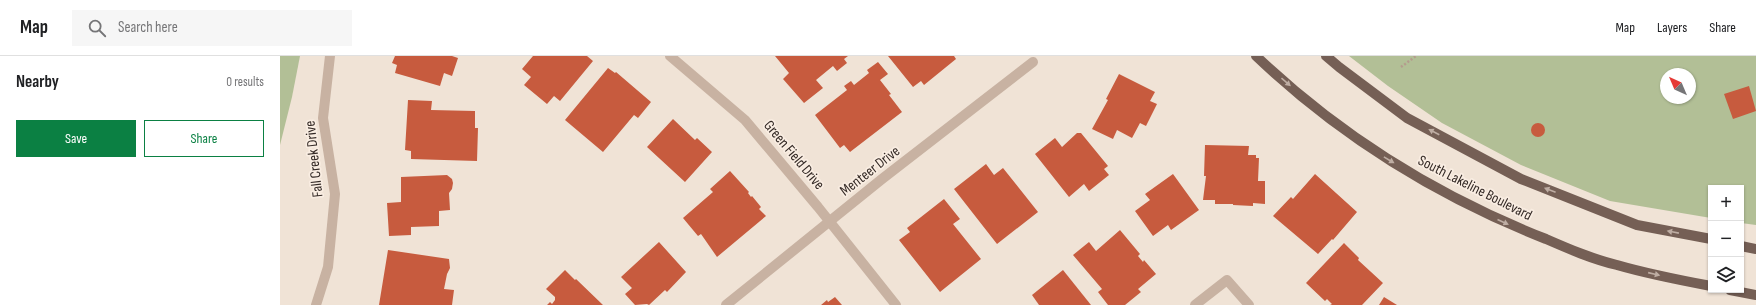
<!DOCTYPE html>
<meta charset="utf-8">
<style>
:root{--surface:#fff;--page:#f6f6f6;--text:#202124;--muted:#757577;--line:#e0e0e0;--accent:#0b8043}
body{margin:0;font-family:"Sofia Sans Condensed",sans-serif;background:var(--page);color:var(--text)}
.controls{position:absolute;right:12px;bottom:12px;display:grid;overflow:hidden;border-radius:0px;box-shadow:0 1px 3px #0004}
.controls button{width:36px;height:36px;display:grid;place-items:center;padding:0;border:0;border-bottom:1px solid var(--line);background:var(--surface);color:var(--text);font:20px sans-serif}
.compass{position:absolute;left:1380px;top:12px;width:36px;height:36px;border-radius:50%;background:var(--surface);box-shadow:0 1px 3px #0004;rotate:316deg}
.list{margin:0;padding:0;list-style:none}
h2{display:flex;justify-content:space-between;align-items:center;height:52px;margin:0;padding:0 16px;font-size:17px}
h2 small{font-size:13px;font-weight:400;color:var(--muted)}
.actions{display:flex;gap:8px;padding:12px 16px}
.actions a{flex:1;padding:9px 0;border:1px solid var(--accent);border-radius:0px;text-align:center;font-size:14px;color:var(--accent)}
.actions .main{background:var(--accent);color:#fff}
.icon{flex:none;width:22px;height:22px;fill:none;stroke:currentColor;stroke-width:2;stroke-linecap:round;stroke-linejoin:round}
.map{position:relative;flex:none;width:1476px;height:249px;overflow:hidden}
header{display:flex;align-items:center;gap:24px;box-sizing:border-box;height:56px;padding:0 20px;background:var(--surface);border-bottom:1px solid var(--line)}
header strong{font-size:19px}
nav{display:flex;gap:22px;margin-inline-start:auto;font-size:14px}
.search{width:280px;height:36px;background:var(--page);display:flex;align-items:center;gap:10px;box-sizing:border-box;padding:0 14px;border-radius:0px;color:var(--muted);font-size:15px}
main{display:flex}
aside{flex:1;background:var(--surface)}
.map>svg:first-child{display:block}
.green{fill:#b2bf96;fill-rule:evenodd}
.building{fill:#c75b3e}
.lines{fill:none;stroke-linecap:round;stroke-linejoin:round}
.path{stroke:#b49c8d;stroke-width:2.5;stroke-dasharray:2 2;stroke-linecap:butt}
.minor{stroke:#c8b2a2;stroke-width:10}
.major{stroke:#755f55;stroke-width:10}
.oneway{fill:#beada3}
.labels{text-anchor:middle;dominant-baseline:central;stroke-width:3.5;stroke-linejoin:round;paint-order:stroke}
.street-label{font-size:15px;fill:#332925;stroke:#f9ede2}
</style>
<header>
<strong>Map</strong>
<div class="search"><svg class="icon" aria-label="search" viewBox="0 0 24 24"><circle cx="10" cy="10" r="6"/><path d="M15 15l6 6"/></svg>Search here</div>
<nav><a>Map</a><a>Layers</a><a>Share</a></nav>
</header>
<main>
<aside>
<h2>Nearby<small>0 results</small></h2>
<ul class="list">
</ul>
<div class="actions"><a class="main">Save</a><a>Share</a></div>
</aside>
<div class="map">
<svg width="1476" height="249" viewBox="0 0 1476 249">
<rect width="100%" height="100%" fill="#f0e3d6"/>
<!-- green -->
<g class="green">
<path d="M0 0H20L12 41 0 89Z"/>
<path d="M1069 0H1476V169L1461 167V132H1431V162L1330 145 1241 109 1162 67 1108 30ZM1386 18H1410V42H1386Z"/>
</g>
<!-- building -->
<g class="building">
<path d="M115 0H172L178 2 172 20 164 17 160 30 115 17 117 9 112 7Z"/>
<path d="M253 0H307L313 5 280 45 274 40 267 48 244 29 251 21 242 13Z"/>
<path d="M495 0H568L564 3 567 7 557 15 553 10 536 24 543 32 524 47 503 23 509 17Z"/>
<path d="M608 0H674L676 3 644 29 641 25 633 31Z"/>
<path d="M598 6 608 18 600 24 611 38 609 39 622 56 570 96 564 89 560 92 535 59 567 34 564 30 571 25 574 29 589 17 587 14Z"/>
<path d="M328 12 335 17 336 16 371 46 358 62 354 59 323 96 285 64Z"/>
<path d="M839 18 875 36 870 45 877 48 866 70 860 67 852 82 837 74 833 83 812 73 828 44 826 43Z"/>
<path d="M1469 30 1476 55 1453 63 1444 38Z"/>
<path d="M128 44 152 45 151 54 195 55V72H198L197 105 131 103V95L125 94Z"/>
<path d="M393 63 415 84 417 82 432 96 405 126 367 91Z"/>
<circle cx="1258" cy="74" r="7"/>
<path d="M797 77H801L828 110 824 113 829 119 809 135 804 128 789 141 755 98 775 82 782 91Z"/>
<path d="M925 89 969 90 968 99H976V102H979L978 125H985V148L973 147V150L953 149V148H935V144H923L926 120H924Z"/>
<path d="M706 108 714 119 723 112 758 156 717 188 674 133Z"/>
<path d="M450 115 469 136 468 137 471 141 472 140 481 151 479 153 486 160 437 201 421 178 418 180 403 162 433 136 430 133Z"/>
<path d="M893 118 919 154 891 174 888 169 873 180 855 155 870 144 865 138Z"/>
<path d="M1035 118 1077 156 1053 184 1052 183 1038 198 993 160 1011 141 1013 143Z"/>
<path d="M167 119 172 123 173 127 172 133 169 137 170 154 159 155V170L131 171V179L109 180 107 147 121 146V121Z"/>
<path d="M664 143 680 163 673 168 701 203 660 236 619 184 630 176 627 172Z"/>
<path d="M840 174 860 198 858 200 863 206 864 204 876 218 858 233 861 236 845 249H828L818 236 822 233 793 199 809 186 816 195Z"/>
<path d="M379 186 406 216 387 236 385 234 369 249 367 248 355 249 345 238 352 232 341 221Z"/>
<path d="M1064 187 1079 202 1078 204 1103 227 1082 249H1050L1052 248 1047 243 1045 245 1026 227Z"/>
<path d="M108 194 169 203 170 212 167 218 164 233 174 234 172 249H99Z"/>
<path d="M285 214 295 224 296 223 323 249H267L270 246 272 248 275 244V241L266 233Z"/>
<path d="M783 214 811 249H759L752 239Z"/>
<path d="M555 241 562 249H541L547 244 548 246Z"/>
<path d="M1104 241 1117 249H1099Z"/>
</g>
<g class="lines">
<!-- path -->
<path class="path" d="M1121 11 1136 0"/>
<!-- minor -->
<g class="minor">
<path d="M390 0 465 64 538 151 616 249"/>
<path d="M36 249 48 211 55 138 43 62 50 0"/>
<path d="M446 249 602 123 753 6"/>
<path d="M915 249 947 224 969 249"/>
</g>
<!-- major -->
<g class="major">
<path d="M976 0C1059 79 1159 141 1266 183 1289 193 1312 203 1337 209 1368 218 1399 224 1431 230"/>
<path d="M1046 0 1059 11 1127 62 1241 123 1357 169 1431 183"/>
<path d="M1461 190 1476 193"/>
<path d="M1450 234 1476 239"/>
</g>
</g>
<!-- one-way arrows -->
<defs><path id="oneway-solid" d="M-6-.8H1V-3.2L6.5 0L1 3.2V.8H-6Z"/></defs>
<g class="oneway">
<use href="#oneway-solid" transform="translate(1006 26) rotate(41)"/>
<use href="#oneway-solid" transform="translate(1154 76) rotate(-152)"/>
<use href="#oneway-solid" transform="translate(1109 104) rotate(31)"/>
<use href="#oneway-solid" transform="translate(1270 134) rotate(-159)"/>
<use href="#oneway-solid" transform="translate(1223 166) rotate(24)"/>
<use href="#oneway-solid" transform="translate(1393 176) rotate(-169)"/>
<use href="#oneway-solid" transform="translate(1374 218) rotate(13)"/>
</g>
<g class="labels">
<!-- street labels -->
<g class="street-label">
<text transform="translate(514 99) rotate(50)">Green Field Drive</text>
<text transform="translate(34 103) rotate(-96)">Fall Creek Drive</text>
<text transform="translate(590 115) rotate(-38)">Menteer Drive</text>
<text transform="translate(1195 132) rotate(27)">South Lakeline Boulevard</text>
</g>
</g>
</svg>
<div class="controls">
<button>+</button>
<button>−</button>
<button><svg class="icon" aria-label="layers" viewBox="0 0 24 24"><path d="M12 4l9 5-9 5-9-5zM3 14l9 5 9-5"/></svg></button>
</div>
<svg class="compass" viewBox="-18 -18 36 36"><path d="M0-13l5 13h-10z" fill="#e53935"/><path d="M0 13l5-13h-10z" fill="#757577"/></svg>
</div>
</main>
